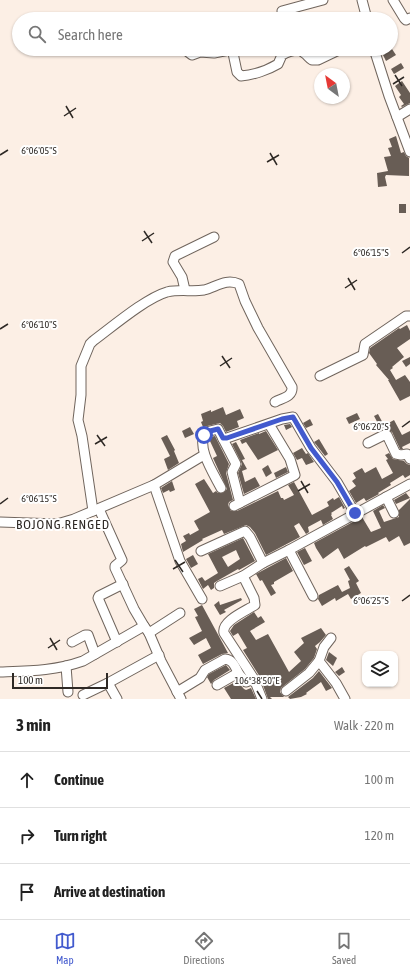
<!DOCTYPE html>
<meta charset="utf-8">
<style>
:root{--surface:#fff;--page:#f6f6f6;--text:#222;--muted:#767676;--line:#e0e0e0;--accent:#425ace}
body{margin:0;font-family:"Asap Condensed",sans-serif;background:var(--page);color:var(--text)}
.controls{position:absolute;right:12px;bottom:12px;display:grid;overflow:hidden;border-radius:8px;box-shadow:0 1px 3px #0004}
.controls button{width:36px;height:36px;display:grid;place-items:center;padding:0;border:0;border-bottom:1px solid var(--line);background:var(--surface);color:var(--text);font:20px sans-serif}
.compass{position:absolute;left:314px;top:68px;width:36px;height:36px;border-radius:50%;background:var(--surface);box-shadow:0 1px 3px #0004;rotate:328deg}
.scale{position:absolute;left:12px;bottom:10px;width:96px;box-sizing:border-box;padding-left:4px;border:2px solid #2e2925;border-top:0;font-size:11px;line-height:14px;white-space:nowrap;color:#2e2925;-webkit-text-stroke:3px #fff;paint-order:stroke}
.stop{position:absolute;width:12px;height:12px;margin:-9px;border:3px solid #425ace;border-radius:50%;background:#fff}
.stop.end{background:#425ace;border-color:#fff;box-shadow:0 1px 4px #0008}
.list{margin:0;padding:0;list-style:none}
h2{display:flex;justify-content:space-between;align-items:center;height:52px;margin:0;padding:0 16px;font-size:17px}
h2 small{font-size:13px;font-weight:400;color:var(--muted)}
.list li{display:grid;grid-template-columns:26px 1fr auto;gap:12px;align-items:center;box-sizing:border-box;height:56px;padding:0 16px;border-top:1px solid var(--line)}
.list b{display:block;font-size:15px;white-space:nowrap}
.list em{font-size:13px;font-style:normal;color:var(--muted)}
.icon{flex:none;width:22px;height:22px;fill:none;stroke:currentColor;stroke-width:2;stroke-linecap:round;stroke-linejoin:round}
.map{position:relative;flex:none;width:410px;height:699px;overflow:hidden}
.search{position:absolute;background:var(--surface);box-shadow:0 1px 3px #0004;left:12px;right:12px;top:12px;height:44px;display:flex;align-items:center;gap:10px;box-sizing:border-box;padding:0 14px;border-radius:22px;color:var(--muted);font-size:15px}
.sheet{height:220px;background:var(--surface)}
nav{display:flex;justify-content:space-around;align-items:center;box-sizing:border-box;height:56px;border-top:1px solid var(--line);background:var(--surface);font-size:11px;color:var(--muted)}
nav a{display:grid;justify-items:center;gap:2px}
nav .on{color:var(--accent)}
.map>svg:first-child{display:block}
.building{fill:#685d55;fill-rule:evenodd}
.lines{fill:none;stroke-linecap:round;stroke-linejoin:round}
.minor-casing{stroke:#70655d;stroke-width:11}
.minor{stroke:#fff;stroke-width:9}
.route{stroke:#425ace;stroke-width:5}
.ticks{fill:none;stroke:#2e2925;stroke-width:1.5}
.labels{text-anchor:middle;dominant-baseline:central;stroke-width:4;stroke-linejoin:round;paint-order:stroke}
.quarter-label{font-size:13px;letter-spacing:1px;fill:#2e2925;stroke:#fff}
.ticks-label{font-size:10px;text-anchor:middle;fill:#2e2925;stroke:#fff;stroke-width:4;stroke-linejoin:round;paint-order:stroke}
</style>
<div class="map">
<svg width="410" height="699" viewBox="0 0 410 699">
<rect width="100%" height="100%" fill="#fcefe5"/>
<!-- building -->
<g class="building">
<path d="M382 49H392L396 55 386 61 383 55 385 54Z"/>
<path d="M401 63 404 68 394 74 391 69Z"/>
<path d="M402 81 410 93V103L402 107 401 106 404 104 399 97 401 95 395 86Z"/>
<path d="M396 136 401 153 404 152 406 156 409 158V176L386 175 385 177 387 186 378 187 377 173 388 171 384 157 391 156 388 148 392 147 389 139Z"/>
<rect x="399" y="204" width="7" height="9"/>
<path d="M407 325 410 331V339L397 348 404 357 392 367 393 368 390 370 396 380 405 375 410 382V396L400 401 388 380H389L376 365 377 364 369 353 370 348 399 328 400 329Z"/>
<path d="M410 357V364L406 367 402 361Z"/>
<path d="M223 407 226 415 240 409 244 418 237 421 239 427 226 432 223 426 220 423 203 427 201 422 203 421 201 414 211 410V412Z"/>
<path d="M357 413 360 419 349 424 346 418Z"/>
<path d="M378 414 385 427 381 429 374 416Z"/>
<path d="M310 419 313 425 306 428 303 423Z"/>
<path d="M394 420 402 435 410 431V443L402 447 403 449H400L392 432 387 429 385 425Z"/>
<path d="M290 424 292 427 286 430 284 425Z"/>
<path d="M190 427 194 434 185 438 182 431Z"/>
<path d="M266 431 278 450 258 460 246 442 242 444 240 440 259 433V434Z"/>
<path d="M167 435 175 450 174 451 179 463 168 470 164 459 170 456 161 438Z"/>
<path d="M215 436 229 464 226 473 233 500 229 502 228 505 231 511H237L278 491 281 498H283L284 500 294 495 288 485 294 482 312 515 329 506 327 502 333 498 334 500 339 497 345 508 343 509 342 506 331 513 332 514 331 515 333 519 323 525 321 520 308 527 309 532 306 534 299 523 294 526 300 537 266 555 255 533 250 527 246 525 224 534 222 530 202 539 203 540 183 552 181 544 186 541 183 536 189 533 190 535 199 530 194 521 210 512 195 484 204 479 213 493 216 491 218 493H223L227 489 213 458 217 456 209 439 210 437Z"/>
<path d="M319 439 328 454 325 456 314 442Z"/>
<path d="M236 442 245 459 242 460 247 469 242 471 245 482 255 477 260 486 244 494 238 473 242 464 232 444Z"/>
<path d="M302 448 306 454 308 453 314 462 306 465 302 458 297 460 293 453Z"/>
<path d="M389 453 393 459 404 461 407 464 410 465V475L405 478 403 475 390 483 391 485 378 493 379 494 366 501 364 498 356 503 349 491 356 486 352 481 356 478 353 473 362 468 365 473 376 467 382 479 393 473 386 460 388 459 385 455Z"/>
<path d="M268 465 272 473 266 477 262 469Z"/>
<path d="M286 467 288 472 276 478 274 473Z"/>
<path d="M172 481 175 490 170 492 169 490 163 493 161 488Z"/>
<path d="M406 493 410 498 396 504 394 500Z"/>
<path d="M410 499V543L404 546 399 536 389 542 386 537 366 547 365 546 344 559 338 548 323 559 316 548 314 543 362 517 371 532 381 528 373 511 383 505 385 508 379 511 384 522 399 517V510Z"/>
<path d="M243 538 255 561 239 570 238 569 217 581 214 583V588L211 590 208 585 203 589 198 579 202 577 205 581 218 573 208 554ZM236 550 240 559 228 567 222 557Z"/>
<path d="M305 548 312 561 304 565 297 552Z"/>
<path d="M193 555 198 564 191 568 186 559Z"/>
<path d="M286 558 293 571 274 582V584L271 585 276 593 271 596 262 580 260 581 256 574Z"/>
<path d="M349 566 359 581 356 583 361 593 351 599 348 594 336 601 335 598 322 606 318 599 319 595 338 585 342 592 350 588 348 581 350 580 344 569Z"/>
<path d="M241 598 242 600 224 610 226 612 220 615 214 605 219 601 220 605Z"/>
<path d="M202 605 228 653 222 654 203 664 198 655 211 648 206 638 194 645 189 638 202 631 195 617 198 616 194 609Z"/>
<path d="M254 612 258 618 261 616 265 622 250 631 256 640 268 634 289 672 301 661 294 652 304 643 301 638 321 628 326 635 320 642 315 646 317 649 314 658 305 669 281 688 280 692 284 697H270L272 699H268L260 677 243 650 247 648 238 633 233 636 230 631 234 625Z"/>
<path d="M329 652 337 658 333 666 326 660Z"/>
<path d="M226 665 230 670 214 680 211 684 207 677 209 674Z"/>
<path d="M342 667 345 672 339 676 335 672Z"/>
<path d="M319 671 332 688 326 691 321 682 306 693 307 694 301 697 290 699 288 697 313 678Z"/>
<path d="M237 681 244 689 246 690 251 688 256 699H231L224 688Z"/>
</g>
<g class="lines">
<defs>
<g id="minor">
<path d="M362 0 367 19"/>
<path d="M393 0 404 18 406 20 410 18"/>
<path d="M282 11 323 0"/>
<path d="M187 49 188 52 192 55 200 52 214 53 229 50 231 51 233 53 237 72 241 76C253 75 268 70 278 64L282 55C288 52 298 47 304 53 307 55 309 58 312 60H318L341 49"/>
<path d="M352 49 374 50"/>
<path d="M374 49 389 96 410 152"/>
<path d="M397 117 410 109"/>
<path d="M185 290 182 277 173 262 175 256 214 237"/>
<path d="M320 376 363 355 365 344 406 316H410"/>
<path d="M223 439 236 464 232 472 240 503"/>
<path d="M368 443 384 435H387L396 454 401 455 407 454 410 459"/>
<path d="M154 485 180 561 202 599"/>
<path d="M221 488C214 474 195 446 206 432L218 429 223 439 227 438 282 419 293 417 311 448 337 482 355 513"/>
<path d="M386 497 394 513"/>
<path d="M234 506 295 475 290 459 269 424"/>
<path d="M99 509 122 560 121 561 115 566V568L134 609 144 626 149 633 161 661 181 699"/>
<path d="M93 511 82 436 78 420 81 395V366L90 344 93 341C112 327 146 298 167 292 180 289 192 292 204 290 216 287 226 278 239 284L245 301 258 328 292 387C293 397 282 398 275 402"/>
<path d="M0 522 57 524 74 519 154 485 204 455"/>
<path d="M289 550 313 596"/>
<path d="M201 551 245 531 250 537 263 563"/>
<path d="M243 576 254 598 255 605C246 611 221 621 224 633L254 679"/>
<path d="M220 586 243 576 263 563 289 550 410 484"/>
<path d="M149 633 180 613"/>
<path d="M331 638 324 647 319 661 336 683 345 699"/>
<path d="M72 642 85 635H88L95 654"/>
<path d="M117 642 98 598 99 596 123 584"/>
<path d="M66 666 68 692"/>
<path d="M0 672C30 671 55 671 83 661L144 626"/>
<path d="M108 683 117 699"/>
<path d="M217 685 238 673"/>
<path d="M286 691 309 673 319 661"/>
<path d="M177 692 200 678 205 670 225 659C234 660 235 668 239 674 241 677 244 679 246 682L254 679 262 699"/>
<path d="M83 695 108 683 159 655"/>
</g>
</defs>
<!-- minor casing -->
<use href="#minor" class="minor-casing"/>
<!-- minor -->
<use href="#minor" class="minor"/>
</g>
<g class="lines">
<!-- route -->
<path class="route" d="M204 435 206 432 218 429 223 438H227L282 419 293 417 311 448 337 482 355 513"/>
</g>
<!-- ticks -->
<path class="ticks" d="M395 75 402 86M393 84 404 77M66 106 73 118M64 116 76 108M270 153 277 165M0 155 8 150M267 162 279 155M144 231 152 243M142 241 154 233M402 253 410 247M348 278 355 290M345 288 357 280M0 329 8 324M222 356 230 368M220 366 232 358M402 427 410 421M97 435 105 446M95 444 107 437M301 481 308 493M298 491 310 484M0 504 8 498M175 560 183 572M173 569 185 562M402 601 410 595M50 638 57 650M48 648 60 640M257 691 262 699"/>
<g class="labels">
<!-- quarter labels -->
<g class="quarter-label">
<text x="63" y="524">BOJONG RENGED</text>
</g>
</g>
<g class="ticks-label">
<text x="39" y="154">6°06'05"S</text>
<text x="371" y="256">6°06'15"S</text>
<text x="39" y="328">6°06'10"S</text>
<text x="371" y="430">6°06'20"S</text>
<text x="39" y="502">6°06'15"S</text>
<text x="371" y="604">6°06'25"S</text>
<text x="257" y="684">106°38'50"E</text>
</g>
</svg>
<div class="controls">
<button><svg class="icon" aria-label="layers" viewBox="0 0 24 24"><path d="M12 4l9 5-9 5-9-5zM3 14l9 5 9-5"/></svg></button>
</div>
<svg class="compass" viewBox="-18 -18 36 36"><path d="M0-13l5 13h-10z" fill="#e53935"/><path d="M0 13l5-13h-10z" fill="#767676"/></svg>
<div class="scale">100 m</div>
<div class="stop" style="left:204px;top:435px"></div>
<div class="stop end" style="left:355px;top:513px"></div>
<div class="search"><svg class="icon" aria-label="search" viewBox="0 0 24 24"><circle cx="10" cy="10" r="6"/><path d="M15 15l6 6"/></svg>Search here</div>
</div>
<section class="sheet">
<h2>3 min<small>Walk · 220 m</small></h2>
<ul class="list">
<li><svg class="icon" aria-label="ahead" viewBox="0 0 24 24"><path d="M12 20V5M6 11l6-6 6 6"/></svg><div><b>Continue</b></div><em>100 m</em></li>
<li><svg class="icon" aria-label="right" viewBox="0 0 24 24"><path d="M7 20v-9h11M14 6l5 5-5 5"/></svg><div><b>Turn right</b></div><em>120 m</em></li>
<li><svg class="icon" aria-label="arrive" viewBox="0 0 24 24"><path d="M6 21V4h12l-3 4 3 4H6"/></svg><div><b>Arrive at destination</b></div></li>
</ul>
</section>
<nav>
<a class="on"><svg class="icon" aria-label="map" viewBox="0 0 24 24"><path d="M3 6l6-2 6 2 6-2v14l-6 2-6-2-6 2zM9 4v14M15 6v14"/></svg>Map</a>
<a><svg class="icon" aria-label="directions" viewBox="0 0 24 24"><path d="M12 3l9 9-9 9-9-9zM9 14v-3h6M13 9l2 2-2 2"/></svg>Directions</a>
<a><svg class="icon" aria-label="saved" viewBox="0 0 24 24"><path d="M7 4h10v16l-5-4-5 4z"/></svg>Saved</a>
</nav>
